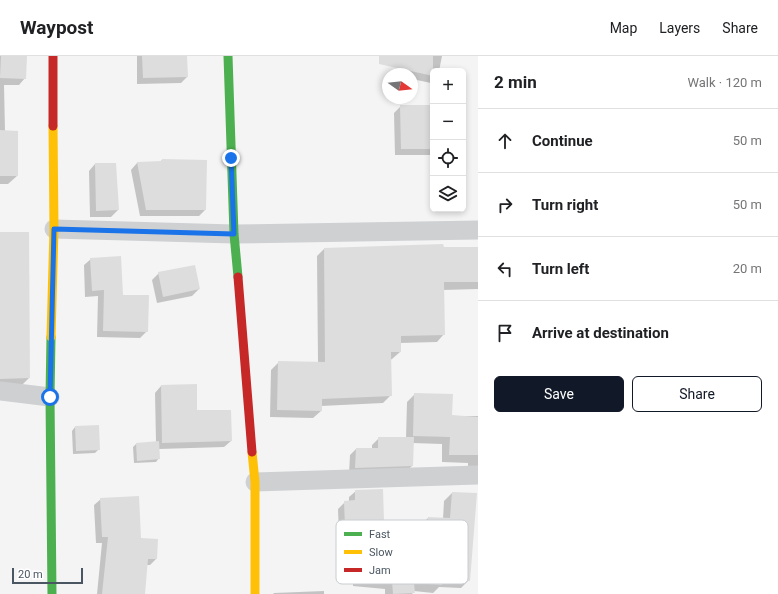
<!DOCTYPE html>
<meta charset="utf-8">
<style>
:root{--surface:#fff;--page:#f2f2f2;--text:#202124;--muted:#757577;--line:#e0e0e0;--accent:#111827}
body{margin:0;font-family:Roboto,sans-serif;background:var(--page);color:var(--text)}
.controls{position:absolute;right:12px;top:12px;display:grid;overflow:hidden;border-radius:6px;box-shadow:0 2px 6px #0003}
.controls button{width:36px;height:36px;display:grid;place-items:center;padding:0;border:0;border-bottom:1px solid var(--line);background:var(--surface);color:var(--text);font:20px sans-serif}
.compass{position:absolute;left:382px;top:12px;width:36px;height:36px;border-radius:50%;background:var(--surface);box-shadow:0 2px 6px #0003;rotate:105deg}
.scale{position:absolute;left:12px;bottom:10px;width:71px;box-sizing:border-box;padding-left:4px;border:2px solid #4a5661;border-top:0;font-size:11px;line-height:14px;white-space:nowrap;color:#4a5661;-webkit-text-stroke:3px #fff;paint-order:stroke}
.stop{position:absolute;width:12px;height:12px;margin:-9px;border:3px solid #1a73e8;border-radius:50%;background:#fff}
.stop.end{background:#1a73e8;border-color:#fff;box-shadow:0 1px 4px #0008}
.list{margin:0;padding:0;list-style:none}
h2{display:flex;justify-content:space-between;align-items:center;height:52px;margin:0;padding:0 16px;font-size:17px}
h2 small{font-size:13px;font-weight:400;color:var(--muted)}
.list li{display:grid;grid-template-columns:26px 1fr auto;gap:12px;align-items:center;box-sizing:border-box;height:64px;padding:0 16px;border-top:1px solid var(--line)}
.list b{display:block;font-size:15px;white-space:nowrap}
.list em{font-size:13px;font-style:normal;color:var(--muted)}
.actions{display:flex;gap:8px;padding:12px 16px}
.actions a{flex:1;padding:9px 0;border:1px solid var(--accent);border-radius:6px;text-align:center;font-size:14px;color:var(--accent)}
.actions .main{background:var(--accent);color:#fff}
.icon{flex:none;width:22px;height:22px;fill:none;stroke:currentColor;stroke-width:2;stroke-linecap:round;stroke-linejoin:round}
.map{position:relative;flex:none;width:478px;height:538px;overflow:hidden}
header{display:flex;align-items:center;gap:24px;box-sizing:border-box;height:56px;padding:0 20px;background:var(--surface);border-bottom:1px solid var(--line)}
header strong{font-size:19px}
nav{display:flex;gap:22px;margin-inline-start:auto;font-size:14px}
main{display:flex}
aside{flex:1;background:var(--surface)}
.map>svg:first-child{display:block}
.shadow{fill:#0003}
.building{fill:#ddddde}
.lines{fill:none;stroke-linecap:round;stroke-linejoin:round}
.street{stroke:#ced0d2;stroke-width:19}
.fast{stroke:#4caf50;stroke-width:9}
.slow{stroke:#ffc107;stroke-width:9}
.jam{stroke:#c62828;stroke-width:9}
.route{stroke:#1a73e8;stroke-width:5}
.key{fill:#fff;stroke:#c9ccd0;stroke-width:1}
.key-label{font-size:11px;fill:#4a5661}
</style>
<header>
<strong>Waypost</strong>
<nav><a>Map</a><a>Layers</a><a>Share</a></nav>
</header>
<main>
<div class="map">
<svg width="478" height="538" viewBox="0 0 478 538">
<rect width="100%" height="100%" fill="#f4f4f4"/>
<!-- shadow -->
<g class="shadow">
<path d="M0 0H26L25 22 19 29H4L5 75 17 120 8 128H0Z"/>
<path d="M137 0H186L187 21 181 27 137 28Z"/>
<path d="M404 0H442L439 15H433V25L431 27 412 23V18H400Z"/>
<path d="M401 50H433V99H395L394 57Z"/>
<path d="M162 104 206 105 205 154 199 160H140L131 114 137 107 160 106Z"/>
<path d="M95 108 118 154 111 161H90L89 115Z"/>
<path d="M0 177H28L29 322 20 331H0Z"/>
<path d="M325 192H478V233L443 234 444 278 437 286 400 287V296L392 303 390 304 391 339 383 347 321 350V355L313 362 270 361 271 314 279 306 318 307 317 200Z"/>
<path d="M91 203 122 240 147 275 140 282 97 281 98 240 85 241 84 209Z"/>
<path d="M159 217 199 233 192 240 157 247 152 224Z"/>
<path d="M161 330 196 355 231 385 224 391 159 393V402L156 406 134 407 133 391 136 388 156 386 155 337Z"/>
<path d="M415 338 451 360H478V415H468V407L442 406V388L412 387V410L405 416 349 418 350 399 356 393H372V389L379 382H406L407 346Z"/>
<path d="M75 371 99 393 95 397 73 398 72 375Z"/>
<path d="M356 435 384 497 378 503 340 504 338 453 345 446H349V441Z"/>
<path d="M452 437 469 524 461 532 439 531 433 537 414 535 412 538H385V533L353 530V520L361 512 417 509 420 470 428 462 443 463 444 445Z"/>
<path d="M101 443 156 503 150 509H146L144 538H97L102 487H96L94 449Z"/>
<path d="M324 535V538H273L274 537Z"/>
</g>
<!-- building -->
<g class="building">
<path d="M1 0H27L26 23 0 22Z"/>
<path d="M142 0H187L188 21 143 22Z"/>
<path d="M379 0H433V20L379 8Z"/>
<path d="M400 49H433V93H401Z"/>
<path d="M0 74 18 75V120H0Z"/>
<path d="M162 103 207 104 206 154H146L137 106 162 105Z"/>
<path d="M95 107H116L119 154 96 155Z"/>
<path d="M0 176H29L30 322 0 323Z"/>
<path d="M443 188 444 191H478V226H444L445 279 401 280V296H391L392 340 322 343V355L277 354 278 305 325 306 324 192Z"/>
<path d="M121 200 123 239H149L148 276 103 275 104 234 92 235 90 202Z"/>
<path d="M195 209 200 233 163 241 158 216Z"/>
<path d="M197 328V354H231L232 385 162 387 161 329Z"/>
<path d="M414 337 453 338 452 359 478 361V399H449L450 381 413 380Z"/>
<path d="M99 369 100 394 76 395 75 370Z"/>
<path d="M378 381H414L413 410 355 412 356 392H378Z"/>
<path d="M159 385 160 403 137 405 136 387Z"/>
<path d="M383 433 385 497 346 498 344 445 355 444V434Z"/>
<path d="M452 436 477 437 470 525 443 523 442 529 414 527 415 537 393 538 392 525 361 523V511L424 507 428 461 450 462Z"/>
<path d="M139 440 141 482 158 483 157 503H148L145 538H102L108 481H102L100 442Z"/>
</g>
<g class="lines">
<!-- street -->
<g class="street">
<path d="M54 173 234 178 478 174"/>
<path d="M0 335 50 341"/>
<path d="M255 426 478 419"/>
</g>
<!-- fast -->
<g class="fast">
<path d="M228 0 234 178 238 221"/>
<path d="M51 281 50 341 52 538"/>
</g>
<!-- slow -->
<g class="slow">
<path d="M51 281 54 173 53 70"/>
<path d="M252 396 255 426V538"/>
</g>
<!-- jam -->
<g class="jam">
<path d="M53 0V70"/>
<path d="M238 221 252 396"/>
</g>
</g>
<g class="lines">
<!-- route -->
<path class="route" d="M50 341 54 173 234 178 231 102"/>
</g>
<!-- legend -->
<rect x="336" y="464" width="132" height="64" rx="6" class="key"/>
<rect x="344" y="476" width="18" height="4" fill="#4caf50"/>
<rect x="344" y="494" width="18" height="4" fill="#ffc107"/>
<rect x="344" y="512" width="18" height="4" fill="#c62828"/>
<g class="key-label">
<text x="369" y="482">Fast</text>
<text x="369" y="500">Slow</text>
<text x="369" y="518">Jam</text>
</g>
</svg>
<div class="controls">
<button>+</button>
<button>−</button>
<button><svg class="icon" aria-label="locate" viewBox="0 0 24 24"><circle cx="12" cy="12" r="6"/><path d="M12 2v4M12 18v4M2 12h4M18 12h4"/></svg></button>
<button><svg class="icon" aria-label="layers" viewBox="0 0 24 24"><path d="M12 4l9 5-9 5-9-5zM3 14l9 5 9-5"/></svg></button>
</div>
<svg class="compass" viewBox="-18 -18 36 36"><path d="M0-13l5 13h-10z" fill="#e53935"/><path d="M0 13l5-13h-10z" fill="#757577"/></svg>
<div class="scale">20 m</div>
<div class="stop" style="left:50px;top:341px"></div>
<div class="stop end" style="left:231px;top:102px"></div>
</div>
<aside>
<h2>2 min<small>Walk · 120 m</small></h2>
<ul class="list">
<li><svg class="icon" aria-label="ahead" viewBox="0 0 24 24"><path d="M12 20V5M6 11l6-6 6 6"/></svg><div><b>Continue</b></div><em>50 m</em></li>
<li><svg class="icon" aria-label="right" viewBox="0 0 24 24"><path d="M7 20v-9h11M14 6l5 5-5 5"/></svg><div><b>Turn right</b></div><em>50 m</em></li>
<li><svg class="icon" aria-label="left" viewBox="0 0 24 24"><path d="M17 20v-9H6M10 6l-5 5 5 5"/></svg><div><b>Turn left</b></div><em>20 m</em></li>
<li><svg class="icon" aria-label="arrive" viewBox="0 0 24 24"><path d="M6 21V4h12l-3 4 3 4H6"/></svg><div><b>Arrive at destination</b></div></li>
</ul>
<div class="actions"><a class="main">Save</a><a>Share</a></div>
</aside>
</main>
